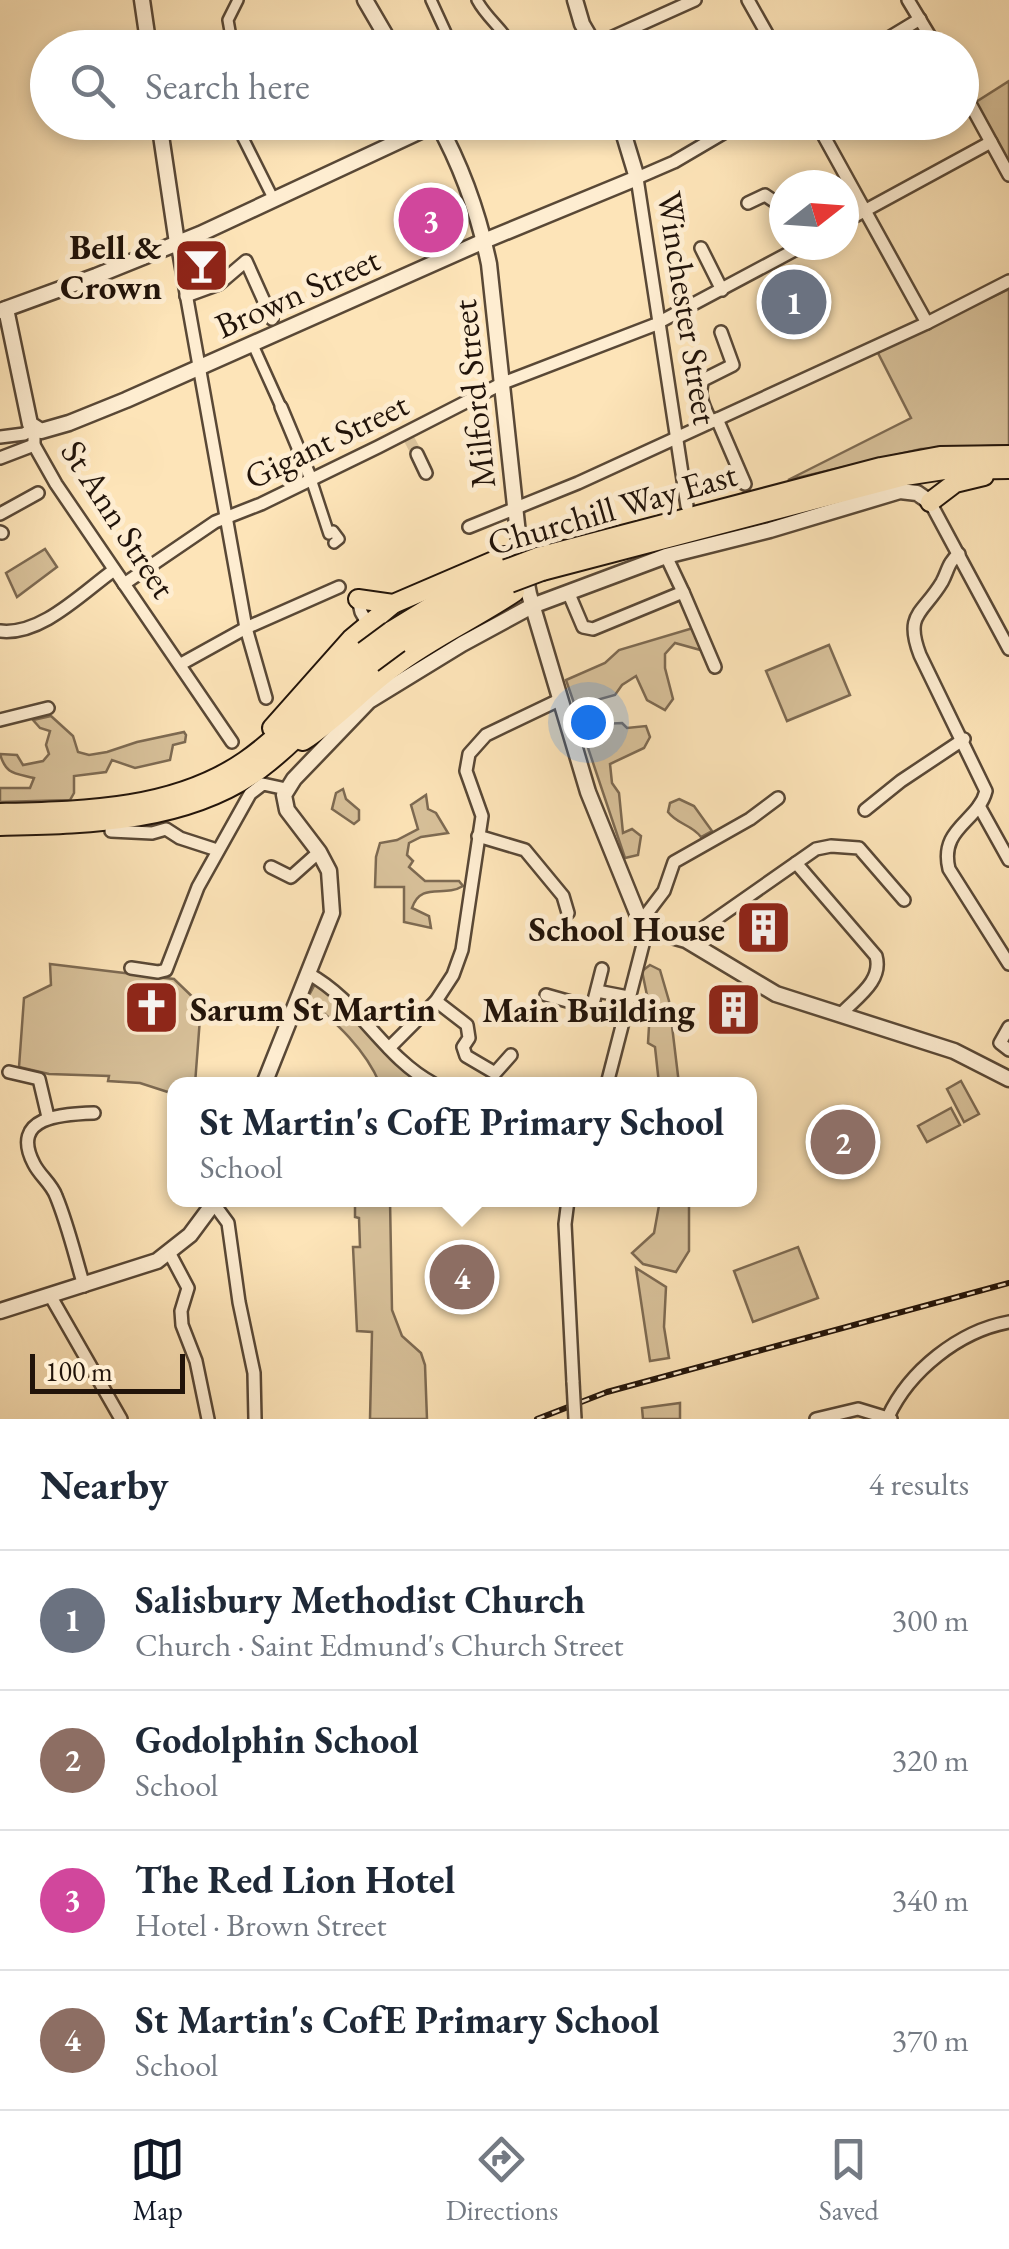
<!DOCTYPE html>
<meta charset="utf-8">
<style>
:root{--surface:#fff;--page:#f6f6f7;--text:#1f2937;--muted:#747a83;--line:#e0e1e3;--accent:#111827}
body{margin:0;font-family:"EB Garamond",serif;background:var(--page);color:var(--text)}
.compass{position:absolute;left:769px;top:170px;width:90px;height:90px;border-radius:50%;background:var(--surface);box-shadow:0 5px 15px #0003;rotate:73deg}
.scale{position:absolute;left:30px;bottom:25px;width:155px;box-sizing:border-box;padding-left:10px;border:5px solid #22140a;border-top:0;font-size:28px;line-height:35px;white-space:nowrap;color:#22140a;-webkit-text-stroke:8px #feedd1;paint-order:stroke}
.you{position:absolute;left:588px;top:722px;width:35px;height:35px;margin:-25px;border:8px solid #fff;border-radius:50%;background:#1a73e8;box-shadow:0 0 0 15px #1a73e833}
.badge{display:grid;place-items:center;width:65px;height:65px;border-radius:50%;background:var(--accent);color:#fff;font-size:32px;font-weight:700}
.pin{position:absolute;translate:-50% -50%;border:5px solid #fff;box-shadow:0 2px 10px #0006}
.popup{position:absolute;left:167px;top:1077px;width:590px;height:130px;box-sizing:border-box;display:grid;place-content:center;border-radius:20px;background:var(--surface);filter:drop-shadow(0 2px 8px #0005);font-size:32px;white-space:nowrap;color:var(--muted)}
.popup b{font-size:38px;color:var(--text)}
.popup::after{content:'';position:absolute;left:50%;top:100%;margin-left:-20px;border:20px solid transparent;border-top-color:var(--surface)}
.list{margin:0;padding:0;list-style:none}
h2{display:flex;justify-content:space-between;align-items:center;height:130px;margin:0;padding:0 40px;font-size:42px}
h2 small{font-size:32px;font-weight:400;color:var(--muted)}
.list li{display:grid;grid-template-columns:65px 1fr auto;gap:30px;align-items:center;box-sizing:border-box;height:140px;padding:0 40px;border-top:2px solid var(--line)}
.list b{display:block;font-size:38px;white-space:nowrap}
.list p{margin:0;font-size:32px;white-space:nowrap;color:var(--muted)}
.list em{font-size:32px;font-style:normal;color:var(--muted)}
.icon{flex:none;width:55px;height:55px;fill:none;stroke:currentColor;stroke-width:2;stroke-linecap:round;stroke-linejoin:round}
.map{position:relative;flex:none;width:1009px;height:1419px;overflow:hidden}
.search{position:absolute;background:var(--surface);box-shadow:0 5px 15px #0003;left:30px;right:30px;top:30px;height:110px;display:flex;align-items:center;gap:25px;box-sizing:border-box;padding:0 35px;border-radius:55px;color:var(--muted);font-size:38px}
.sheet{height:690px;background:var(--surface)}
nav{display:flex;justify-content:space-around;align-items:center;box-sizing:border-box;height:140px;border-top:2px solid var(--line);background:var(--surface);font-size:28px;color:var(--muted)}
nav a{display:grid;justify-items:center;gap:5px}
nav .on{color:var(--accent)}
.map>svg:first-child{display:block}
.green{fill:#d8c19a;stroke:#7d6a52;stroke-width:2.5}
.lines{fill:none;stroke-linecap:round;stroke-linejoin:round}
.pedestrian-tunnel{stroke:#dcc59e;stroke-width:9;stroke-dasharray:9 4.5;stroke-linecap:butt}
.minor-tunnel{stroke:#dcc59e;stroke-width:11;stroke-dasharray:11 5.5;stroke-linecap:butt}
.pedestrian-casing{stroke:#594836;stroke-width:14}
.minor-casing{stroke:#594836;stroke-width:16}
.tertiary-casing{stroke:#594836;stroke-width:19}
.trunk-casing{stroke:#22140a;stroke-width:22}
.pedestrian{stroke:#feedd1;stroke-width:9}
.minor{stroke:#feedd1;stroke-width:11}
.tertiary{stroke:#feedd1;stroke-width:14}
.trunk{stroke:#fde4b8;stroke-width:18}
.rail-casing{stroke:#22140a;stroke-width:6}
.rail{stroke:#feedd1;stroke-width:2.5;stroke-dasharray:8;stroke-linecap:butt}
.minor-bridge-casing{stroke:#594836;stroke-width:16;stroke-linecap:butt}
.trunk-bridge-casing{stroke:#22140a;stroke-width:22;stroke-linecap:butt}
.minor-bridge{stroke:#feedd1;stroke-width:11}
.trunk-bridge{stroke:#fde4b8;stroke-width:18}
.labels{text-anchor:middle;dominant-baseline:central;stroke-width:10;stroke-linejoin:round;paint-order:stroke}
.poi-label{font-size:35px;font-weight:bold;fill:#22140a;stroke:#feedd1;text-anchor:end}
.street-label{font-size:35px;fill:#22140a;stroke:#feedd1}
</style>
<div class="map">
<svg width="1009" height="1419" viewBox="0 0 1009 1419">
<rect width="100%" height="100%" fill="#fde4b8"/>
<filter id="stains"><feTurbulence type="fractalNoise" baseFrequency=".002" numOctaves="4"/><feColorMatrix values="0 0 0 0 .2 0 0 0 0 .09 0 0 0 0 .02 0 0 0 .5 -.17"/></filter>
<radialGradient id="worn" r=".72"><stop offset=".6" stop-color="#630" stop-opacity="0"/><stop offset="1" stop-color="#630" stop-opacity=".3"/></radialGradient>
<!-- green -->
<g class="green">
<path d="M1009 81V163L976 102Z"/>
<path d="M1009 289V445L921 449 788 480 911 418 877 351Z"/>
<path d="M45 549 57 567 17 597 6 573Z"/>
<path d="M693 628 704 651 675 643 665 654V668L673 699 665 710 647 700 636 676 622 685 615 695 575 706 566 680 605 663 619 650Z"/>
<path d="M829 645 850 695 787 721 766 671Z"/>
<path d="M51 716 73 736 78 752 89 755 107 752 137 742 184 732 186 735 185 742 173 745 170 760 135 768 112 760 106 772 74 776V793L70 800 0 802V788H30L34 778C15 773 6 775 0 754L17 755 23 765 43 761 49 754 46 745 50 731 40 728 33 720Z"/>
<path d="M622 723 627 728 646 726 650 737 644 748 610 764 612 783 619 793 623 833 632 829 641 836 638 855 625 858 583 733 602 724Z"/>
<path d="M343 789 346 799 359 810V820L354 824 332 809 336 793Z"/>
<path d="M426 795 428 809 436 813 448 833 421 837 409 843 407 855 413 861 409 867 425 881H459L463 886C444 898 421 881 412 908L429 916 431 928 404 922V887H375L376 857 380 843 397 840 418 829 411 805Z"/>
<path d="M679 799 694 806 712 831 701 837C691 824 678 825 668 812L670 803Z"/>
<path d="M50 964 174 979 201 1005 195 1084H175L174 1094 140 1083 108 1081 109 1076 49 1074 19 1067 24 998 51 985Z"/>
<path d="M650 965 660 970 669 1001 679 1084H659L655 1047 648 1043 650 1010 642 971Z"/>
<path d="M315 984 322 985 428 1084H380C365 1049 337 1023 307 999Z"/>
<path d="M961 1081 979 1114 964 1122 947 1089Z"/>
<path d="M951 1108 960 1125 927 1142 918 1126Z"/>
<path d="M355 1200H390L392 1310 402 1336 421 1353 425 1365 427 1419H370L372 1332 357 1331 353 1247H360L359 1218 355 1217Z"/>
<path d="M660 1200H689V1251L676 1272 643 1264 632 1253 654 1233Z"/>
<path d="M798 1247 818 1298 753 1322 734 1271Z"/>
<path d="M636 1268 666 1287 664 1327 669 1358 650 1361Z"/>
<path d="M680 1403V1419H643L642 1408Z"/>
</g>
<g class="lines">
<!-- pedestrian-tunnel -->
<path class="pedestrian-tunnel" d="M241 122 243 138"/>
<!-- minor-tunnel -->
<path class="minor-tunnel" d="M409 439 417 454"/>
<defs>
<g id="pedestrian">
<path d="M431 0 453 48"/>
<path d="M477 0C487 19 503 28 513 48"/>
<path d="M233 48 228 20 238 0"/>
<path d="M243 138 274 200"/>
<path d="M253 345 281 407"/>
<path d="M311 479 329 534 333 531 339 539 334 543"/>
</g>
<g id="minor">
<path d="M748 0 775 48"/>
<path d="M908 0 937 48"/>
<path d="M594 42 606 40 695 0"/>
<path d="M872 48 920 19"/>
<path d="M962 89 1009 175"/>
<path d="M816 122 927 323"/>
<path d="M748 203 765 195 784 208"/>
<path d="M844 222 991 142"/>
<path d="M177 243 246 628 266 698"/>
<path d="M701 248 722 290"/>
<path d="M186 296 219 284 246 261 272 319"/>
<path d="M281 407 311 479"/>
<path d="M717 419 745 484"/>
<path d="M711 422C705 408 697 396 703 380L733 365 721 332"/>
<path d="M0 437 24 434 34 428V445L56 484 232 742"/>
<path d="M417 454 426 473"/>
<path d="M0 458 34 445"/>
<path d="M930 502 1009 649"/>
<path d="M687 506 637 178 674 162 742 122"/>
<path d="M0 514 38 493"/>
<path d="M469 527 578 483 927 323 1009 281"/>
<path d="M0 532 2 533"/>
<path d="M959 554C948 562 948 571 942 582 923 614 904 613 920 655L986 791C978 822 939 828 949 869L1009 964"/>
<path d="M124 584 215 522 261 504 378 447 503 383 654 325 804 245"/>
<path d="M683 592 715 667"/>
<path d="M569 594 583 627 593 629 683 592 666 556"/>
<path d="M358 599 361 612 381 647"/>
<path d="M0 631C41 636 82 593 114 570"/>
<path d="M181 664 246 628 339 587"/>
<path d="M0 720 48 708"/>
<path d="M979 806 1009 860"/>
<path d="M865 810 901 781 964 739"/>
<path d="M111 831 152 833 166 829 180 838 217 850"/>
<path d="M478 836 525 850 563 896 568 913"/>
<path d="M796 863 876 956C883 981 857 997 841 1014"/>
<path d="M271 867 291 877 319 852"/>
<path d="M642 920 664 891 674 862 750 819 778 798"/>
<path d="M686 940 816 849 831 846 859 848 904 900"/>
<path d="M131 968 158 972 166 970 198 887 250 794 263 784 286 789"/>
<path d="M309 974C359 1001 384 1058 434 1084"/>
<path d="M597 991 628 997"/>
<path d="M546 995 592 1008 602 969"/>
<path d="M436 1001 467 1025 469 1038 463 1047 466 1056 495 1073 511 1055"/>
<path d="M1009 1027 1000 1043 1009 1050"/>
<path d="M389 1048 436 1001 453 975 462 950 482 816 466 771 469 754 486 735 559 700"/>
<path d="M9 1072 39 1079 48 1117"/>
<path d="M607 1084 647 929"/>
<path d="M568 1200 565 1224 573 1382"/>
<path d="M214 1204 228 1223 239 1302 254 1373 255 1419"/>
<path d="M170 1254 188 1288 181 1311 182 1325 196 1361 208 1419"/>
<path d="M84 1286C75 1256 68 1225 56 1196 51 1183 40 1176 34 1164 9 1116 63 1114 94 1113"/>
<path d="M51 1297 121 1419"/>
<path d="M888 1417C909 1371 959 1331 1009 1322"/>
<path d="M816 1419 858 1409 891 1419"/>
</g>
<g id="tertiary">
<path d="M142 0 149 48"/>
<path d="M365 0 393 48"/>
<path d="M575 0 582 24 596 48"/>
<path d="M159 122 177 243"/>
<path d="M437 122C461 165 479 216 489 264L519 543 529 594 588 792 637 913 647 929 686 940 776 994 954 1051 1009 1079"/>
<path d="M6 309 30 424 41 431 69 423 126 400 484 241 637 178 620 122"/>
<path d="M0 311 96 276 200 234 438 123"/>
<path d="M264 1084 332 913 329 871 319 852 287 810 284 795 294 779 369 701 462 644 532 606 666 556 770 530 900 491 917 493 930 502"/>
<path d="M0 1311 157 1261 190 1235 216 1200"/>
</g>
<g id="trunk">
<path d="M930 502 955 483 984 476"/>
<path d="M538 557 881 467 940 456 1009 455"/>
<path d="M542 571 905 476 944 470 1009 469"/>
<path d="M358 599 393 604 505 556"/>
<path d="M391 631 453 593 506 569"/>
<path d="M399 643 449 612 510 583"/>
<path d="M272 728 351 639 393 604"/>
<path d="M303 741C337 719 362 690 394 667 432 638 475 619 515 592"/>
<path d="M0 813C83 811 174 810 245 761 289 730 324 687 364 651"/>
<path d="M0 826C86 824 187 823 260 769 301 738 334 697 372 663"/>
</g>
</defs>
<!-- pedestrian casing -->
<use href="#pedestrian" class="pedestrian-casing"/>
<!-- minor casing -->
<use href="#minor" class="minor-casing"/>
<!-- tertiary casing -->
<use href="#tertiary" class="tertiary-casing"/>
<!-- trunk casing -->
<use href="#trunk" class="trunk-casing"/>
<!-- pedestrian -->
<use href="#pedestrian" class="pedestrian"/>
<!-- minor -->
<use href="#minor" class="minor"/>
<!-- tertiary -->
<use href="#tertiary" class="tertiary"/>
<!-- trunk -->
<use href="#trunk" class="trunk"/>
<defs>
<path id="rail" d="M537 1419 607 1392 1009 1283"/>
</defs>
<!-- rail casing -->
<use href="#rail" class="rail-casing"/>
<!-- rail -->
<use href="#rail" class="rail"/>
<defs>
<path id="minor-bridge" d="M573 1382 575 1419"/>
<g id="trunk-bridge">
<path d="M506 569 538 557"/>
<path d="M510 583 542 571"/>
<path d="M364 651 391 631"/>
<path d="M372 663 399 643"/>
</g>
</defs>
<!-- minor-bridge casing -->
<use href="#minor-bridge" class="minor-bridge-casing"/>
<!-- trunk-bridge casing -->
<use href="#trunk-bridge" class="trunk-bridge-casing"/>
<!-- minor-bridge -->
<use href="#minor-bridge" class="minor-bridge"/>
<!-- trunk-bridge -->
<use href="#trunk-bridge" class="trunk-bridge"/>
</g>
<!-- icons -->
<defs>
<symbol id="bar-square" viewBox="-11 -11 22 22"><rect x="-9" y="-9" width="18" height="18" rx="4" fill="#8f2418" stroke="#feedd1"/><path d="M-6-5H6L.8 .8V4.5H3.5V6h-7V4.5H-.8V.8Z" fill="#fff"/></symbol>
<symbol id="building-square" viewBox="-11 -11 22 22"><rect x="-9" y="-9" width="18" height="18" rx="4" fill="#8f2418" stroke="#feedd1"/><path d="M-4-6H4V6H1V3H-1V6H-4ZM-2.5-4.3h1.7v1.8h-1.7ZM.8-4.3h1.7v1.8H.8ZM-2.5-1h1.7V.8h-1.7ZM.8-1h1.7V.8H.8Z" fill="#fff"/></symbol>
<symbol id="church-square" viewBox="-11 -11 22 22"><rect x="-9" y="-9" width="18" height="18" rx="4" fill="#8f2418" stroke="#feedd1"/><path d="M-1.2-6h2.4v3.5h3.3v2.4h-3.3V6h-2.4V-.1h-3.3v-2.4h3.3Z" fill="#fff"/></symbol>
</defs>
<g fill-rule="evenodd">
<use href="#bar-square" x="170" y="234" width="63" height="63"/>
<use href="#building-square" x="732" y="896" width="63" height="63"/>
<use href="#church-square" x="120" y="976" width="63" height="63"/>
<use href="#building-square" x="702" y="978" width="63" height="63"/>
</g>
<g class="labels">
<!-- poi labels -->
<g class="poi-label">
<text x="162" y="246">Bell &amp;<tspan x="162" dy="40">Crown</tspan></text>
<text x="725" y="928">School House</text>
<text x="190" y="1008" text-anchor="start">Sarum St Martin</text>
<text x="695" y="1009">Main Building</text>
</g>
<!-- street labels -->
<g class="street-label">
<text transform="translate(297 292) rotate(-24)">Brown Street</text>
<text transform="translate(688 308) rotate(81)">Winchester Street</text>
<text transform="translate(473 394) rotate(-96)">Milford Street</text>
<text transform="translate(326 440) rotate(-26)">Gigant Street</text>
<text transform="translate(612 508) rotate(-16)">Churchill Way East</text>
<text transform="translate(119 519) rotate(57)">St Ann Street</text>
</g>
</g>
<rect width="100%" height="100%" filter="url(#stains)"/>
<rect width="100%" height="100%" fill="url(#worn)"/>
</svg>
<svg class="compass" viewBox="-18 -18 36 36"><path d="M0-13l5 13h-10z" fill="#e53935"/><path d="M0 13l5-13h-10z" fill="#747a83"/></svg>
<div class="scale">100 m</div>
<div class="you"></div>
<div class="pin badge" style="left:794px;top:302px;background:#6b7280">1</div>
<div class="pin badge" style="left:843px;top:1142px;background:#8d6e63">2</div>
<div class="pin badge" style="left:431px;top:220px;background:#d1479c">3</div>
<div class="pin badge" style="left:462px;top:1277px;background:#8d6e63">4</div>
<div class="popup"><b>St Martin's CofE Primary School</b>School</div>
<div class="search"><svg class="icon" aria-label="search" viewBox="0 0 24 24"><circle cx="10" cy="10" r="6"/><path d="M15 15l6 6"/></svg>Search here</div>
</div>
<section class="sheet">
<h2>Nearby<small>4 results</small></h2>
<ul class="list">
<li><span class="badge" style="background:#6b7280">1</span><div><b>Salisbury Methodist Church</b><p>Church · Saint Edmund's Church Street</p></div><em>300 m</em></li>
<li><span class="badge" style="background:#8d6e63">2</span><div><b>Godolphin School</b><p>School</p></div><em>320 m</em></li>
<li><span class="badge" style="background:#d1479c">3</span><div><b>The Red Lion Hotel</b><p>Hotel · Brown Street</p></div><em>340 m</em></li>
<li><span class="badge" style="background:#8d6e63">4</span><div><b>St Martin's CofE Primary School</b><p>School</p></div><em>370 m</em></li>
</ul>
</section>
<nav>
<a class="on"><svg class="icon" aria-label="map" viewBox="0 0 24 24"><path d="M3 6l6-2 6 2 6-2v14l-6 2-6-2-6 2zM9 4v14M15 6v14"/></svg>Map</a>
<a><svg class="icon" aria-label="directions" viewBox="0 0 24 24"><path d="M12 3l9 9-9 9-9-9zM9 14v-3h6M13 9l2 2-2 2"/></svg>Directions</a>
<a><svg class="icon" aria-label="saved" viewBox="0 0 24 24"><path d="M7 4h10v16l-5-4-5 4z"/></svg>Saved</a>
</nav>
